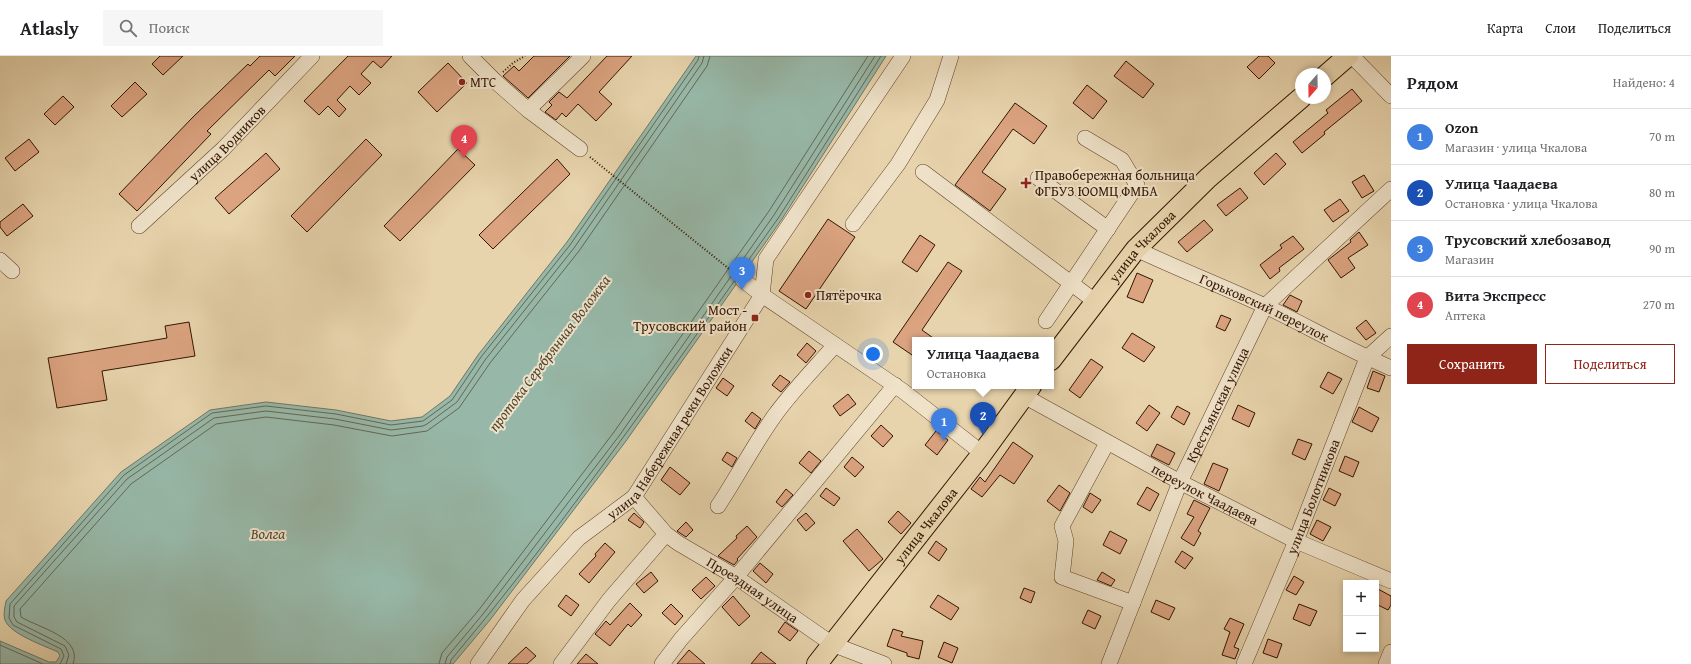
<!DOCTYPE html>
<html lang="ru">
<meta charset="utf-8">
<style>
:root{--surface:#fff;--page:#f6f6f6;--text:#202124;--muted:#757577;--line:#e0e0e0;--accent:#8f2418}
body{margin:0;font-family:"Gentium Book Plus",serif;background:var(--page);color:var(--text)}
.controls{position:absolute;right:12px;bottom:12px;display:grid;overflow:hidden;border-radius:0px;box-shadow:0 2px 6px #0003}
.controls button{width:36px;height:36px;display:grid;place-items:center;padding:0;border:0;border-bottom:1px solid var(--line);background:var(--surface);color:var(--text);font:20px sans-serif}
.compass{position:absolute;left:1295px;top:12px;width:36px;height:36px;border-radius:50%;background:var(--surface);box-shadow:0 2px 6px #0003;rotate:200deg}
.you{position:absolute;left:873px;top:298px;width:14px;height:14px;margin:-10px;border:3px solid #fff;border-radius:50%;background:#1a73e8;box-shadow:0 0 0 6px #1a73e833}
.badge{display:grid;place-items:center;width:26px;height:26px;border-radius:50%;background:var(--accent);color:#fff;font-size:13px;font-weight:700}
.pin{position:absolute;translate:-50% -33px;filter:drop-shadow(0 1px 2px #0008)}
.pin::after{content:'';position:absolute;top:21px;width:14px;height:12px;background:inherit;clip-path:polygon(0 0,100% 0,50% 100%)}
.popup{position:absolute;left:912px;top:281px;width:142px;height:52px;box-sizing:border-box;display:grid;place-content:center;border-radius:0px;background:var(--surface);filter:drop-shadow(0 1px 3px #0005);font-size:13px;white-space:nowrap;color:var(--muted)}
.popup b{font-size:15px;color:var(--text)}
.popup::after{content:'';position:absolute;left:50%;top:100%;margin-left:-8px;border:8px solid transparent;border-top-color:var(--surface)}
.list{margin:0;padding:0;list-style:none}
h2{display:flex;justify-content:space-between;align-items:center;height:52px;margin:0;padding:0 16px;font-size:17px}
h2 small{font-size:13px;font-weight:400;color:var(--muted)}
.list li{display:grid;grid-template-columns:26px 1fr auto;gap:12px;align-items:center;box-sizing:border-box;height:56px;padding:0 16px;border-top:1px solid var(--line)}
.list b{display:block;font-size:15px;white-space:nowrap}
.list p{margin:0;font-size:13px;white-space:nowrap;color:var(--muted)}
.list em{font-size:13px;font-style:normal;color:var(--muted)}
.actions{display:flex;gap:8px;padding:12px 16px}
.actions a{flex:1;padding:9px 0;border:1px solid var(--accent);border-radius:0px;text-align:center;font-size:14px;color:var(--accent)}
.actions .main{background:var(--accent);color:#fff}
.icon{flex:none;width:22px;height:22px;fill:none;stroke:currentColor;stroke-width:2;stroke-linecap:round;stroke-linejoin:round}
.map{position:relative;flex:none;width:1391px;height:608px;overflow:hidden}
header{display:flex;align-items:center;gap:24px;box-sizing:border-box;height:56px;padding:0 20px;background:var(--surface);border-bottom:1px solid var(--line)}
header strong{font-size:19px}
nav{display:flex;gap:22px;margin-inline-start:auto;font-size:14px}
.search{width:280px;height:36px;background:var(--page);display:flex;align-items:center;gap:10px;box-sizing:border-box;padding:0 14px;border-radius:0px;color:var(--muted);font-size:15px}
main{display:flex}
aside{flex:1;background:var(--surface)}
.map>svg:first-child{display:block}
.water{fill:#97b8a8;stroke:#6f7765}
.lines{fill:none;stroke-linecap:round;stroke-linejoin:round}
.shore{stroke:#656654;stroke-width:1}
.building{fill:#dba380;stroke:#331500}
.minor-casing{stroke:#60442b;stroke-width:16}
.major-casing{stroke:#331500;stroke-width:22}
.path{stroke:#331500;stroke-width:2;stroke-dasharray:1 2;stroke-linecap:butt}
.minor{stroke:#efe2c9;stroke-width:15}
.major{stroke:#e7d3ac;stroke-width:20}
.poi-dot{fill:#8f2418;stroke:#efe2c9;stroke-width:1.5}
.labels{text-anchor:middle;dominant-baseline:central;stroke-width:4;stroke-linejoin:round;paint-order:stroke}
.poi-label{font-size:14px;fill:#331500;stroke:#efe2c9;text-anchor:start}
.street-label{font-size:14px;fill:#331500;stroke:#efe2c9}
.water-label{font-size:15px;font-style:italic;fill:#514632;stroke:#efe2c9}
</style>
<header>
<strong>Atlasly</strong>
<div class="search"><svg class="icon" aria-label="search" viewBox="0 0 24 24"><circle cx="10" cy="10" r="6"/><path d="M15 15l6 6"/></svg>Поиск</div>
<nav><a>Карта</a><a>Слои</a><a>Поделиться</a></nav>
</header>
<main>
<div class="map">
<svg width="1391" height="608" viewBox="0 0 1391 608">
<rect width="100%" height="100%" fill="#e7d3ac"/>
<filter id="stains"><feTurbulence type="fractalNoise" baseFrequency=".005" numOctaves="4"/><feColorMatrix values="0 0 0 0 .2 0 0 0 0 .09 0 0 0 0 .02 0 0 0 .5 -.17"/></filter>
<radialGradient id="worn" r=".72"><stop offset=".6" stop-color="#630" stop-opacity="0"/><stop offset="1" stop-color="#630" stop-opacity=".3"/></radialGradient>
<!-- water -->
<path class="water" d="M696 0H886L782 163 626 385 490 564 453 608H0V585L49 606H56L60 600 58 596C45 590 10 578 5 564 3 558 5 551 6 545L121 416 210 354 266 346 336 354 391 365 422 361 450 340 478 299 567 186Z"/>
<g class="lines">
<!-- shore -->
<g class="shore">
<path d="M740 216 779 161 881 0"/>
<path d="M0 589 43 608"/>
<path d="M60 608 64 600 61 593 13 569 9 562 10 548 124 419 212 357 266 350 336 358 391 369 423 365 452 344 481 301 570 189 698 4 699 0"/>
<path d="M66 608 69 599 65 590 17 566 14 561V550L127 423 214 362 266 355 335 363 391 374 423 370 427 368 457 346 485 304 574 192 702 7 704 0"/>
<path d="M73 608C83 581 39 572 21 561L20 553 131 428 216 368 266 361 334 369 392 380 427 375 459 352 490 307 579 195 707 10 710 0"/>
<path d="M439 608 442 597 478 555 614 376 769 155 868 0"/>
<path d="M445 608 447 601 483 558 619 380 774 159 875 0"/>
<path d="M450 608 451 604C553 483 644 353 735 224"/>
</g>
</g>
<!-- building -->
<g class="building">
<path d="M160 0H183L163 19 152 8Z"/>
<path d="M260 0H295L275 20 269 14 207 75 211 78 137 155 119 138 193 61 248 8 250 10Z"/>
<path d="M348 0H392L381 12 373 5 361 18 371 27 359 39 350 30 337 44 346 53 339 61 328 50 319 59 304 45Z"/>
<path d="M534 0H570L528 42 503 20 514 10 519 15Z"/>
<path d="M607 0H632L599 36 612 48 596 65 578 48 566 61 562 57 556 64 545 56 552 49 549 46 559 36 567 42Z"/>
<path d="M1259 0H1268L1275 7 1259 23 1247 11Z"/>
<path d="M1126 5 1154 28 1143 42 1114 20Z"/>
<path d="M448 7 467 27 437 56 418 36Z"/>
<path d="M135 26 147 38 122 61 111 50Z"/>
<path d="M1087 29 1107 45 1093 63 1073 47Z"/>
<path d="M1352 33 1362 45 1324 76 1325 78 1302 97 1293 86 1328 57 1326 54Z"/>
<path d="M63 40 74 51 55 69 44 58Z"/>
<path d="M1015 47 1047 70 1034 88 1013 73 982 116 1006 133 990 155 955 129Z"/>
<path d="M29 83 39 96 15 115 5 102Z"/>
<path d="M366 83 382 99 307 176 291 160Z"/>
<path d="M458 93 475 109 400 185 384 170Z"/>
<path d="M266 97 280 113 229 158 215 142Z"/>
<path d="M1276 97 1286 108 1264 129 1254 117Z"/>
<path d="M557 103 570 118 493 193 479 179Z"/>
<path d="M1364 119 1374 135 1362 142 1352 126Z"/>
<path d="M1240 132 1248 142 1226 160 1217 149Z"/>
<path d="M1340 143 1349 155 1333 166 1324 154Z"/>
<path d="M23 148 33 160 7 180 0 171V166Z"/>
<path d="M828 163 855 181 806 253 779 235Z"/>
<path d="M1204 164 1213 174 1187 196 1178 186Z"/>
<path d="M1359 176 1368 189 1348 202 1355 212 1341 222 1328 204 1351 186 1350 184Z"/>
<path d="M920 179 935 189 917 216 902 206Z"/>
<path d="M1293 180 1304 193 1279 212 1280 215 1270 223 1260 209 1282 192 1280 189Z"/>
<path d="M948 206 962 215 922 274 936 284H915V301L893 286Z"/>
<path d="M1137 217 1153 224 1143 247 1127 241Z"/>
<path d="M1290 239 1302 245 1297 256 1283 249Z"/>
<path d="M1221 259 1231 263 1225 275 1216 271Z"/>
<path d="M1366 264 1376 277 1366 284 1356 272Z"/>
<path d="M189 266 195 300 102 315 107 344 57 352 48 302 167 282 165 270Z"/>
<path d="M1132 277 1155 291 1144 306 1122 292Z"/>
<path d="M807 287 816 295 806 307 797 299Z"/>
<path d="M1091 303 1103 311 1080 342 1069 334Z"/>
<path d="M1373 315 1385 320 1379 336 1367 332Z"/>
<path d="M1328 316 1342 323 1333 338 1320 331Z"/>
<path d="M780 319 790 326 781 336 772 329Z"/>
<path d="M723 322 734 330 727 340 716 332Z"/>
<path d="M848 338 856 348 840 360 833 350Z"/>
<path d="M1149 349 1160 357 1147 375 1136 367Z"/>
<path d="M1238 349 1255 357 1249 371 1232 363Z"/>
<path d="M1177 350 1190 357 1184 369 1171 361Z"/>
<path d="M1359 351 1379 362 1372 376 1352 366Z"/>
<path d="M752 356 761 363 755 373 745 365Z"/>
<path d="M881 369 893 380 883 391 871 380Z"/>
<path d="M936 375 948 384 937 399 925 389Z"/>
<path d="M1298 383 1312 388 1305 404 1292 398Z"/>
<path d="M1013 386 1033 400 1014 428 1000 419 982 441 971 433 980 421 985 426Z"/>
<path d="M1157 388 1175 397 1169 409 1151 400Z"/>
<path d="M809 395 821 405 811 417 799 407Z"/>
<path d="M727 396 737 402 732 411 722 404Z"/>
<path d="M1345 400 1359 406 1353 421 1339 415Z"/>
<path d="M852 401 864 411 855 421 844 411Z"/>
<path d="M1213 407 1228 413 1219 435 1204 428Z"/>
<path d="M670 411 690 427 680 439 661 424Z"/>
<path d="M1059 429 1070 437 1060 455 1047 445Z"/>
<path d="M1147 431 1159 438 1150 455 1137 448Z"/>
<path d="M826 432 840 442 834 450 820 440Z"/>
<path d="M1329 432 1341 438 1335 450 1323 444Z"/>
<path d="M786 433 793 439 782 451 776 446Z"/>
<path d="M1090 437 1101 444 1092 457 1083 451Z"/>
<path d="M1194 444 1210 452 1198 475 1201 477 1194 490 1181 482 1194 461 1187 458Z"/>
<path d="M898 455 911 467 901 478 888 466Z"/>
<path d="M634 457 644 466 640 472 628 464Z"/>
<path d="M806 457 815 467 806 475 797 464Z"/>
<path d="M1317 464 1331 471 1323 485 1310 478Z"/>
<path d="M686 466 693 474 686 481 677 475Z"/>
<path d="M747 470 757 481 737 503 738 504 734 509 718 500 737 482 736 480Z"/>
<path d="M857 473 883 503 869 515 843 485Z"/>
<path d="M1110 475 1127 484 1120 498 1103 489Z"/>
<path d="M936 485 947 493 939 505 928 497Z"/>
<path d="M605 487 615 496 589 527 579 518 596 500 595 498Z"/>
<path d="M1182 495 1193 502 1185 513 1175 506Z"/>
<path d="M760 507 773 518 766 527 753 515Z"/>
<path d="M651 516 658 525 644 537 636 528Z"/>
<path d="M1102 516 1115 524 1111 530 1097 524Z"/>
<path d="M1294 520 1304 526 1296 539 1286 534Z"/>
<path d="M706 521 715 530 701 543 692 534Z"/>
<path d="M1024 532 1035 536 1031 547 1020 542Z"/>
<path d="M1376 532 1391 540V549L1388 554 1376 548Z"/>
<path d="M566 539 579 549 571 560 558 550Z"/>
<path d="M938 539 959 552 951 564 930 551Z"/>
<path d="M733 540 750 560 739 570 722 551Z"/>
<path d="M1156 544 1175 552 1169 564 1151 556Z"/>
<path d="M630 547 642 559 631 571 628 568 610 590 595 578 606 565 610 569Z"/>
<path d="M671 548 683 560 675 569 662 557Z"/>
<path d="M1299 548 1317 555 1310 570 1293 563Z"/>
<path d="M1088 554 1101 560 1095 573 1082 567Z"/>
<path d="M1230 562 1244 568 1234 591 1239 593 1235 603 1222 599 1230 576 1224 573Z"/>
<path d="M785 566 798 575 790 585 778 576Z"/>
<path d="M893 573 903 576 901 580 923 585 919 603 907 600V597L887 590Z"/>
<path d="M1268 583 1282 588 1277 602 1263 597Z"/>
<path d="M944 586 958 592 952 607 938 601Z"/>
<path d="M526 591 536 600 527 608H508Z"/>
<path d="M689 594 705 608H677Z"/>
<path d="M761 596 776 608H751Z"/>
<path d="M586 598 598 608H577Z"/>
</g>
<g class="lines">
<defs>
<g id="minor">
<path d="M470 0 495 25 528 54 580 93"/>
<path d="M1352 0 1391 40"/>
<path d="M528 54 583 0"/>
<path d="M923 116 1096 246"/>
<path d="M1038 122 1108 173"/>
<path d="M853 168 898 108 937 44 951 0"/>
<path id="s1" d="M139 170 223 93 312 0"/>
<path id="s2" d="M1136 193C1178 213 1222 230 1265 250 1307 270 1348 294 1391 312"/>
<path d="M0 204 12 215"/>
<path d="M743 224 762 239 903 335 982 397"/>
<path d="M1046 265 1137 129 1122 104 1085 82"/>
<path id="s3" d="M1024 340 1180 426 1296 485 1391 525"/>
<path d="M1107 387 1062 470 1066 485 1062 521 1133 547"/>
<path id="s4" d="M634 441 666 478 678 487 736 521 832 588 884 608"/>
<path d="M718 450C738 420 754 388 775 359 793 334 815 312 835 289"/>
<path id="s5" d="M478 608 523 544 579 482 634 441 762 239 766 203 903 0"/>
<path d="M561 608 609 544 666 478"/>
<path d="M662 608 681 583 736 521 895 329"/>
<path id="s6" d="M1109 608 1180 426 1265 250 1391 133"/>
<path id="s7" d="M1244 608 1296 485 1367 302 1391 280"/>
<path d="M1386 608 1391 596"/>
</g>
<g id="major">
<path d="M1325 20 1348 0"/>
<path id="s8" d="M1051 304 1136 193 1208 122 1301 42"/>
<path id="s9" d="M817 608 978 403 1031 330"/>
</g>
</defs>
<!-- minor casing -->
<use href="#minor" class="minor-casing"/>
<!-- major casing -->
<use href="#major" class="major-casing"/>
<!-- path -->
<g class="path">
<path d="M503 16 513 7 525 0"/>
<path d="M590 101 733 216"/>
</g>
<!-- minor -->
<use href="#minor" class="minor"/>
<!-- major -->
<use href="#major" class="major"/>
</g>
<!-- markers -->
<g class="poi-dot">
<circle cx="462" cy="26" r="4"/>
<path d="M1024 121h4v4h4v4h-4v4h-4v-4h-4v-4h4z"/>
<circle cx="808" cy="239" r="4"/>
<rect x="751" y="258" width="8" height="8" rx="2"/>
</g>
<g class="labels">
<!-- poi labels -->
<g class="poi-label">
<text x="470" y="26">МТС</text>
<text x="1035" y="119">Правобережная больница<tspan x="1035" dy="16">ФГБУЗ ЮОМЦ ФМБА</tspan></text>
<text x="816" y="239">Пятёрочка</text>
<text x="747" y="254" text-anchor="end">Мост -<tspan x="747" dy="16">Трусовский район</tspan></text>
</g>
<!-- street labels -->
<g class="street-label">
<text stroke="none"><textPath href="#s1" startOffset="121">улица Водников</textPath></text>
<text stroke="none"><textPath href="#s8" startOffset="146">улица Чкалова</textPath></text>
<text stroke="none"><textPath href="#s2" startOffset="141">Горьковский переулок</textPath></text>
<text stroke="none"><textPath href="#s6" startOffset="281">Крестьянская улица</textPath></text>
<text stroke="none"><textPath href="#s5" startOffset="303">улица Набережная реки Воложки</textPath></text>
<text stroke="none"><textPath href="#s3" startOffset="206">переулок Чаадаева</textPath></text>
<text stroke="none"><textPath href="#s7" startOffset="181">улица Болотникова</textPath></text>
<text stroke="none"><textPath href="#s9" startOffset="176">улица Чкалова</textPath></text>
<text stroke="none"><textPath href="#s4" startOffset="152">Проездная улица</textPath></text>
</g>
<!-- water labels -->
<g class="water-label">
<text transform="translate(549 297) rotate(-53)">протока Серебрянная Воложка</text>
<text x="268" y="477">Волга</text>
</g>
</g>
<rect width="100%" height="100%" filter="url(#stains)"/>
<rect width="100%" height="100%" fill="url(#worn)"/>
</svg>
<div class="controls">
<button>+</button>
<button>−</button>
</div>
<svg class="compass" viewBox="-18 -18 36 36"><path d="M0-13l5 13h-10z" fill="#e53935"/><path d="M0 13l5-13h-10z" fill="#757577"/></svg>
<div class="you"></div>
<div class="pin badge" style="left:944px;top:385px;background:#3f7fe0">1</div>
<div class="pin badge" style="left:983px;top:379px;background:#1a4fb4">2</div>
<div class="popup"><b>Улица Чаадаева</b>Остановка</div>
<div class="pin badge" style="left:742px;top:234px;background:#3f7fe0">3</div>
<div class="pin badge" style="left:464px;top:102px;background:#e0444e">4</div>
</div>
<aside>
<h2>Рядом<small>Найдено: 4</small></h2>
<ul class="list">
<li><span class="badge" style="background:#3f7fe0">1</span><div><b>Ozon</b><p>Магазин · улица Чкалова</p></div><em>70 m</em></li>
<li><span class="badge" style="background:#1a4fb4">2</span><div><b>Улица Чаадаева</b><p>Остановка · улица Чкалова</p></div><em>80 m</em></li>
<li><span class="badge" style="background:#3f7fe0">3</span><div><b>Трусовский хлебозавод</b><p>Магазин</p></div><em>90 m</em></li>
<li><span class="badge" style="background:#e0444e">4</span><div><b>Вита Экспресс</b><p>Аптека</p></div><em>270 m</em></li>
</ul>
<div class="actions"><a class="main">Сохранить</a><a>Поделиться</a></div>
</aside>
</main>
